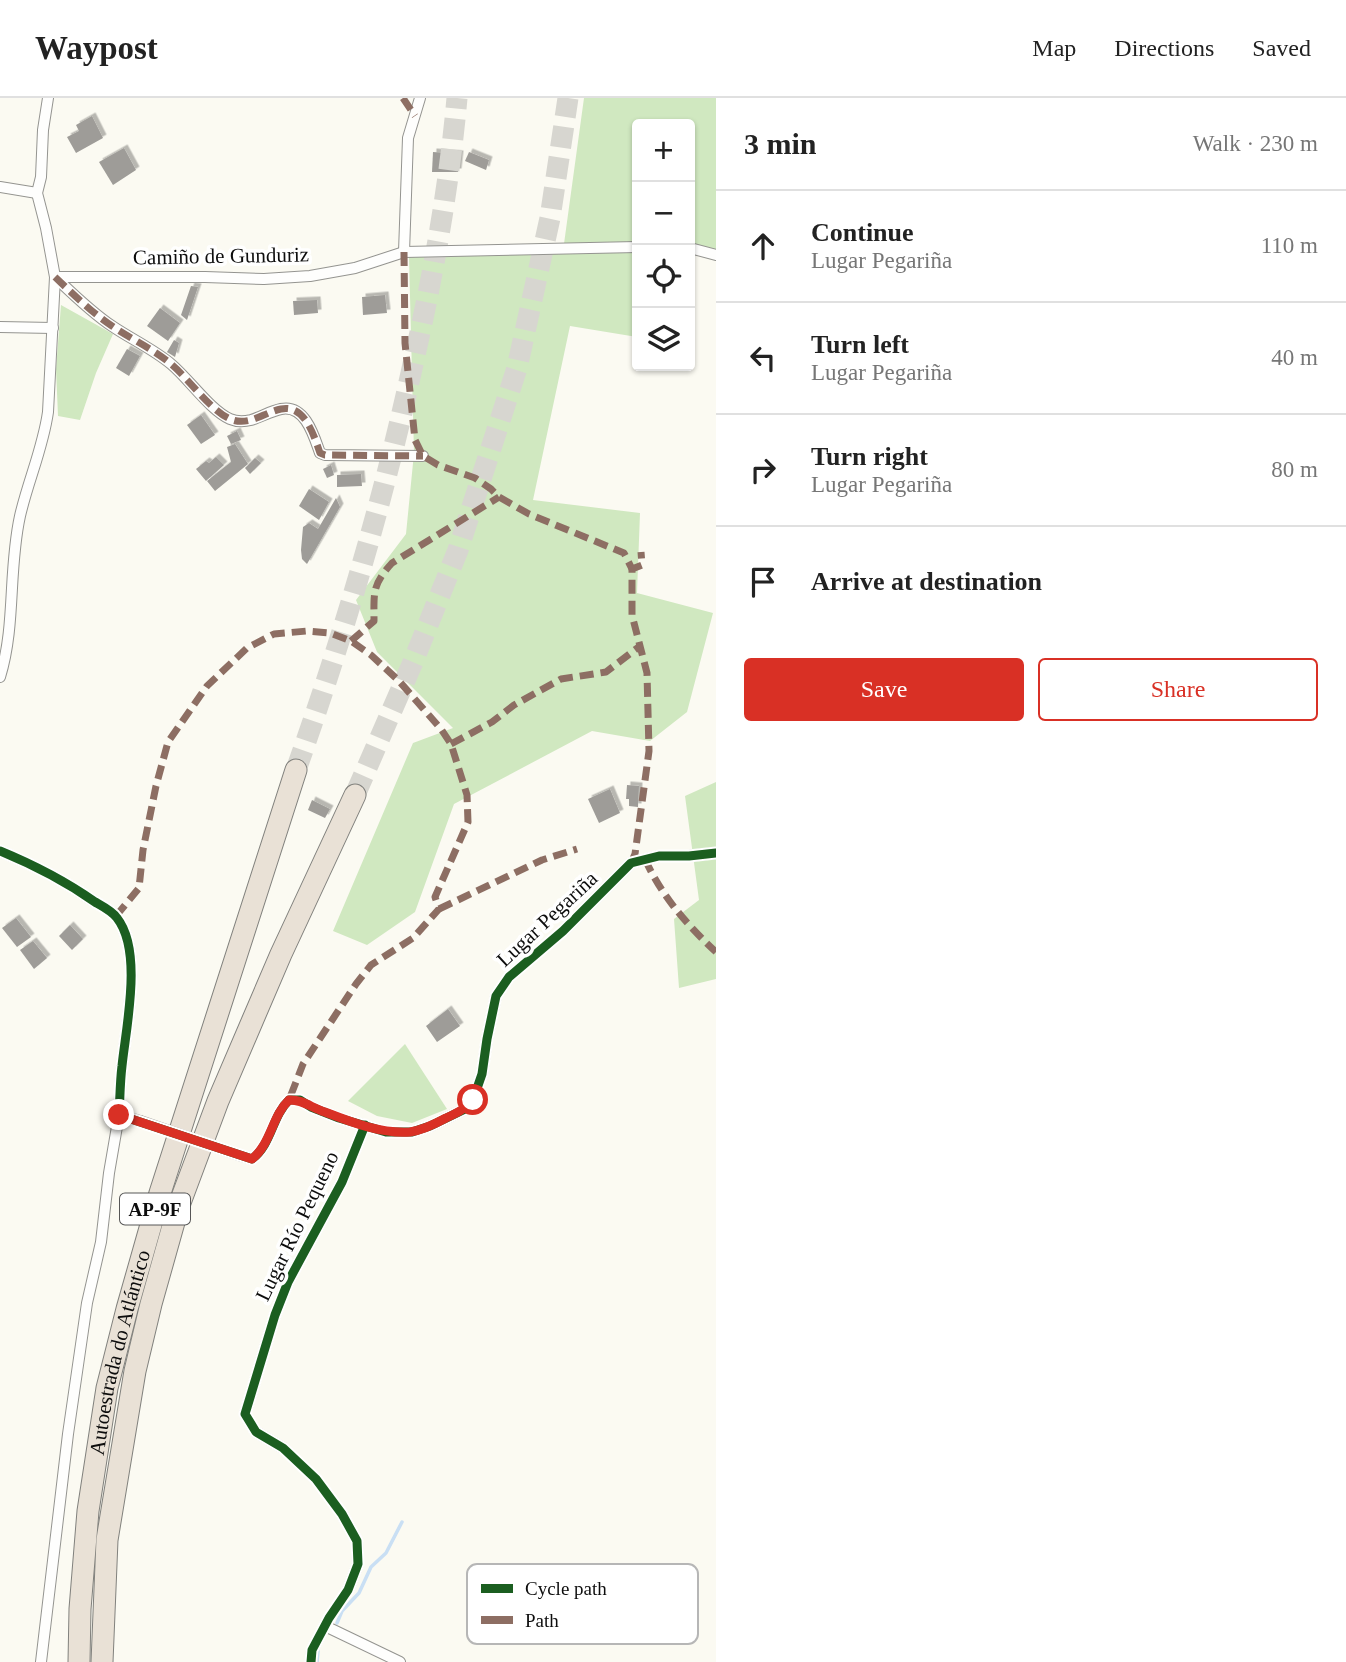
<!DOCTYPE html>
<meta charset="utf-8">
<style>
:root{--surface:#fff;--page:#f6f6f6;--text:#222;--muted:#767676;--line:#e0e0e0;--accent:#d93025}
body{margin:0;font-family:Georgia,serif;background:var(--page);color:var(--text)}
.controls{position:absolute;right:21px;top:21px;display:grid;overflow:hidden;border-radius:7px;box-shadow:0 2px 5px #0004}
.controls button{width:63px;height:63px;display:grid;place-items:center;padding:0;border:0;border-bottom:2px solid var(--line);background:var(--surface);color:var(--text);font:35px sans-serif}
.stop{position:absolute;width:21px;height:21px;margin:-16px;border:5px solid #d93025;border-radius:50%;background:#fff}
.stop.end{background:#d93025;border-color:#fff;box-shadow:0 2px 7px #0008}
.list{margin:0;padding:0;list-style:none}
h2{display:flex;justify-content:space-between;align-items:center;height:91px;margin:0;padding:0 28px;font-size:30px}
h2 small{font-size:23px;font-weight:400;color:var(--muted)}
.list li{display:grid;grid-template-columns:46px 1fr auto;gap:21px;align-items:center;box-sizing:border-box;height:112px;padding:0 28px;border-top:2px solid var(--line)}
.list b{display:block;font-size:26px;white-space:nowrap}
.list p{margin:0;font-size:23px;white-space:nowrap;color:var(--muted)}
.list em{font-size:23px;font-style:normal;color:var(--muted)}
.actions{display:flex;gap:14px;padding:21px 28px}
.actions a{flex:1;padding:16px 0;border:2px solid var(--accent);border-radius:7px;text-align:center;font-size:24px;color:var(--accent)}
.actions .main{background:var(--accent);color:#fff}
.icon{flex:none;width:38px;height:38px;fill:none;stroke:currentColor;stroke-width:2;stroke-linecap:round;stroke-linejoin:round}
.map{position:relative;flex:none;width:716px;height:1564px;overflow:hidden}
header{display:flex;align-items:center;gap:42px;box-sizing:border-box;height:98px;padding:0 35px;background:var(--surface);border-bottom:2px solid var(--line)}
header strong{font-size:33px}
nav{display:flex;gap:38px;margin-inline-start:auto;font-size:24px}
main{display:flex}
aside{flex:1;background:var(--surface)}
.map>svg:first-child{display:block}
.forest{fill:#d0e8c0}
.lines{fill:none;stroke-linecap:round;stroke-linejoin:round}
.stream{stroke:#c9dff4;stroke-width:3.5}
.building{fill:#9e9c98;filter:url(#shadow)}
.highway-tunnel{stroke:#d7d6d0;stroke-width:21;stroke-dasharray:21 10;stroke-linecap:butt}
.street-casing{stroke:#949490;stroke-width:12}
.highway-casing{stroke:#81817d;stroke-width:23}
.street{stroke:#fefefd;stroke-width:10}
.highway{stroke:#e9e1d6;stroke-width:21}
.street-bridge-casing{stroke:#949490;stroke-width:12;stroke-linecap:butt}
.street-bridge{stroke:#fefefd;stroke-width:10}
.quiet{stroke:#8d6e63;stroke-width:7;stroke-dasharray:14 7;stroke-linecap:butt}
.cycleway-casing{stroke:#fff;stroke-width:13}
.cycleway{stroke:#1b5e20;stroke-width:9}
.route{stroke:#d93025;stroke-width:9}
.labels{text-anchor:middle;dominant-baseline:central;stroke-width:7;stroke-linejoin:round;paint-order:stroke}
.shield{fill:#fff;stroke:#565656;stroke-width:2}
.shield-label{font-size:19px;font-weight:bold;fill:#0d0d0d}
.street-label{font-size:21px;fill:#0d0d0d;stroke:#fff}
.key{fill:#fff;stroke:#b6b6b6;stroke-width:2}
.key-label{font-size:19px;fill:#0d0d0d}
</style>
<header>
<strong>Waypost</strong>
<nav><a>Map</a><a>Directions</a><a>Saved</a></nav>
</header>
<main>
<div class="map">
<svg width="716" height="1564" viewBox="0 0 716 1564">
<defs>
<filter id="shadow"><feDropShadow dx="3.5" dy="-3.5" stdDeviation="0" flood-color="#0004"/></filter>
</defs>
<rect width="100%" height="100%" fill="#fbfaf2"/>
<!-- forest -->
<g class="forest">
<path d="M584 0H716V152L690 146V26H637V239L570 228 533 402 640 415 637 495 713 515 687 614 650 643 592 633 454 706 415 814 367 847 333 833 413 645 453 630 377 554 356 502 406 436 414 355 409 159 563 153Z"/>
<path d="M61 207 113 236 96 275 80 322 58 318 56 271Z"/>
<path d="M716 684V881L679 890 674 821 699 802 685 698Z"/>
<path d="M405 946 447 1011 412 1025 377 1018 348 1003Z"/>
</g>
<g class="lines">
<!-- stream -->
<g class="stream">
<path d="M337 1525 342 1513 359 1495 371 1469 386 1455 402 1424"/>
<path d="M317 1564 318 1553"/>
</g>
</g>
<!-- building -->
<g class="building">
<path d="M92 18 103 40 76 55 67 39 79 33 76 27Z"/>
<path d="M124 50 136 72 113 87 99 64Z"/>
<path d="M433 54 460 56 458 74H432Z"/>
<path d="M469 54 489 62 486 72 465 63Z"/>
<path d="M191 188 198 189 187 222 181 217Z"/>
<path d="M385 197 387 215 363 217 362 199Z"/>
<path d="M317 202 318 215 294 217 293 203Z"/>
<path d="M160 210 180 225 168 243 147 228Z"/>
<path d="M174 242 179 245 175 259 167 254Z"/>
<path d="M127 251 140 258 129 278 116 270Z"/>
<path d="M201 317 215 337 201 346 187 327Z"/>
<path d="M237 333 241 342 231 346 227 338Z"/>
<path d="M235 346 248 366 215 393 207 383 231 364 227 349Z"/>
<path d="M216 359 224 367 206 383 196 371 206 363 209 365Z"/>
<path d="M255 360 261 365 250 376 245 370Z"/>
<path d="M331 367 334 377 327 380 323 371Z"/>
<path d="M361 376 362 388 337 389V377Z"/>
<path d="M309 391 329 404 319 422 299 408Z"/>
<path d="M336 400 340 409 307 466 302 461 301 452 303 429 309 425 318 431Z"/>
<path d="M627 687 639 688 638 709 629 708V701H626Z"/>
<path d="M610 691 620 715 599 725 588 701Z"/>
<path d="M312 702 330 711 325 720 308 712Z"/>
<path d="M16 820 31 839 17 849 2 830Z"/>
<path d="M70 827 83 841 72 852 59 838Z"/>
<path d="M33 843 47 860 34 871 20 852Z"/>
<path d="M448 911 460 928 437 944 426 928Z"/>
</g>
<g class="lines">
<!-- highway-tunnel -->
<g class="highway-tunnel">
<path d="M296 672C343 539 383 404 413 266 433 178 449 90 457 0"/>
<path d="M355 697 413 564 458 452 517 270 550 120 568 0"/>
</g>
<defs>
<g id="street">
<path d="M0 89 37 95"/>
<path d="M690 150 716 157"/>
<path d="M404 154 408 40 420 0"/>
<path d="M55 179H205L264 181 310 178 355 170 404 154 637 149"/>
<path d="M55 179C73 196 91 214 112 228 131 241 153 251 171 266 189 281 210 312 230 321 237 324 243 324 251 322 261 319 271 313 281 311 305 306 314 338 320 355L325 357 423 358"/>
<path d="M0 229 53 230"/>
<path d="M0 579C16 527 8 472 20 418 28 383 43 350 48 314L55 179 46 130 37 95 41 79 43 32 48 0"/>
<path d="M0 753C34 767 65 783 95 804 102 808 112 813 117 820 143 853 126 929 122 968 120 984 120 1000 119 1017L140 1023"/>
<path d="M242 1058 252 1061C272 1046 272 1018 289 1002H300L311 1009 339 1020 386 1034H412L430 1028 463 1012 473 1002 482 976 487 941 496 898 509 879 563 833 631 765 659 758H689L716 755"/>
<path d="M325 1528 400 1564"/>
<path d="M41 1564 68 1336 87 1205 101 1144 109 1075 119 1017"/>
<path d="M311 1564 312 1552 329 1520 348 1492 358 1466 357 1443 342 1416 316 1381 283 1350 256 1334 245 1316 275 1217 288 1184 342 1084 365 1027"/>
</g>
<g id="highway">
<path id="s1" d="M79 1564 80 1511 88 1413 107 1290 127 1211 160 1095 296 672"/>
<path d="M102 1564 107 1442 135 1273 151 1206 178 1110 218 1003 281 856 355 697"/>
</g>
</defs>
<!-- street casing -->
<use href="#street" class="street-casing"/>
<!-- highway casing -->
<use href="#highway" class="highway-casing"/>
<!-- street -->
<use href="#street" class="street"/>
<!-- highway -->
<use href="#highway" class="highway"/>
<defs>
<path id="street-bridge" d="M140 1023 242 1058"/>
</defs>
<!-- street-bridge casing -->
<use href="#street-bridge" class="street-bridge-casing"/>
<!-- street-bridge -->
<use href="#street-bridge" class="street-bridge"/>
<!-- quiet -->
<g class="quiet">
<path d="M403 0 415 18"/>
<path d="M404 154 405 245 415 342 423 358 438 367 475 380 491 391 499 399 529 416 624 455 632 471"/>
<path d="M55 179C73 196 91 214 112 228 131 241 153 251 171 266 189 281 210 312 230 321 237 324 243 324 251 322 261 319 271 313 281 311 305 306 314 338 320 355L325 357 423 358"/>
<path d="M351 543 374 523C374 494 372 487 392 465L499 399"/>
<path d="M451 646 492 624 514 607 561 581 606 574 640 548"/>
<path d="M645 761C661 797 687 827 716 854"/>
<path d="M631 765 635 756 649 653 647 575 632 517V471L642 467 641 454"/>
<path d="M439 811 542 762 577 751"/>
<path d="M116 818 139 790 143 752 156 688 168 644 207 588 247 550 274 536 307 533 330 535 351 543 371 557 399 583 441 631 451 646 467 697 468 724 435 799 439 811 413 840 371 867 356 886 303 966 289 1002"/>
</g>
<defs>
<g id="cycleway">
<path d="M0 753C34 767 65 783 95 804 102 808 112 813 117 820 143 853 126 929 122 968 120 984 120 1000 119 1017L252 1061C272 1046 272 1018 289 1002H300L311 1009 339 1020 386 1034H412L430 1028 463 1012 473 1002 482 976 487 941 496 898 509 879 563 833 631 765 659 758H689L716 755"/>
<path d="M311 1564 312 1552 329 1520 348 1492 358 1466 357 1443 342 1416 316 1381 283 1350 256 1334 245 1316 275 1217 288 1184 342 1084 365 1027"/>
</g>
</defs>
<!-- cycleway casing -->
<use href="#cycleway" class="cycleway-casing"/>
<!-- cycleway -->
<use href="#cycleway" class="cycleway"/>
</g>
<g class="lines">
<!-- route -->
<path class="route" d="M119 1017 252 1061C271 1046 272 1018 289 1002 302 1001 312 1010 325 1014 351 1024 381 1036 410 1034 423 1032 435 1026 446 1020 457 1015 465 1011 473 1002"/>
</g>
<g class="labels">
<!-- shield labels -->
<rect class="shield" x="120" y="1095.5" width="70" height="31" rx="5"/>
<g class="shield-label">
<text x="155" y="1111">AP-9F</text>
</g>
<!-- street labels -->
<g class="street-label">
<text transform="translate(221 158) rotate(-1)">Camiño de Gunduriz</text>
<text transform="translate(547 821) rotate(-43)">Lugar Pegariña</text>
<text transform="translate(297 1128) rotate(-64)">Lugar Río Pequeno</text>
<text stroke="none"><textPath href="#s1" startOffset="313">Autoestrada do Atlántico</textPath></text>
</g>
</g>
<!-- legend -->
<rect x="467" y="1466" width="231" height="80" rx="10" class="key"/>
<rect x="481" y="1486" width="32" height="9" fill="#1b5e20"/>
<rect x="481" y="1518" width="32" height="8" fill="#8d6e63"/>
<g class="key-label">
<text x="525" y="1497">Cycle path</text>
<text x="525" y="1529">Path</text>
</g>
</svg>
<div class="controls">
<button>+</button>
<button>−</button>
<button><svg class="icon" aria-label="locate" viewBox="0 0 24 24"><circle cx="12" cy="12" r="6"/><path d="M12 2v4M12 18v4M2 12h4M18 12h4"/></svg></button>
<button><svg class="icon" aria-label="layers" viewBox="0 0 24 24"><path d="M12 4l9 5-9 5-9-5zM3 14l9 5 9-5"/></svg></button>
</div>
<div class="stop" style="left:473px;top:1002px"></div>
<div class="stop end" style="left:119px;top:1017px"></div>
</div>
<aside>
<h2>3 min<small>Walk · 230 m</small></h2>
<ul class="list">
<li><svg class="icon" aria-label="ahead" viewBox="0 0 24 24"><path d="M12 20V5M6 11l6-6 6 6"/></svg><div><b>Continue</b><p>Lugar Pegariña</p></div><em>110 m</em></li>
<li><svg class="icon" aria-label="left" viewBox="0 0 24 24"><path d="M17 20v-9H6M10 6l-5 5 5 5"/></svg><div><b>Turn left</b><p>Lugar Pegariña</p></div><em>40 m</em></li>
<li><svg class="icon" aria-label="right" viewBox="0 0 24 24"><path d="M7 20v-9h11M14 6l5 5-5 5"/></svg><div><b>Turn right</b><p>Lugar Pegariña</p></div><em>80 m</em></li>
<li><svg class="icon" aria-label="arrive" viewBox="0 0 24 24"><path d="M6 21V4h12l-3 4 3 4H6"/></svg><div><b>Arrive at destination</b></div></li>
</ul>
<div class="actions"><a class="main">Save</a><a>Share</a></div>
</aside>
</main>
